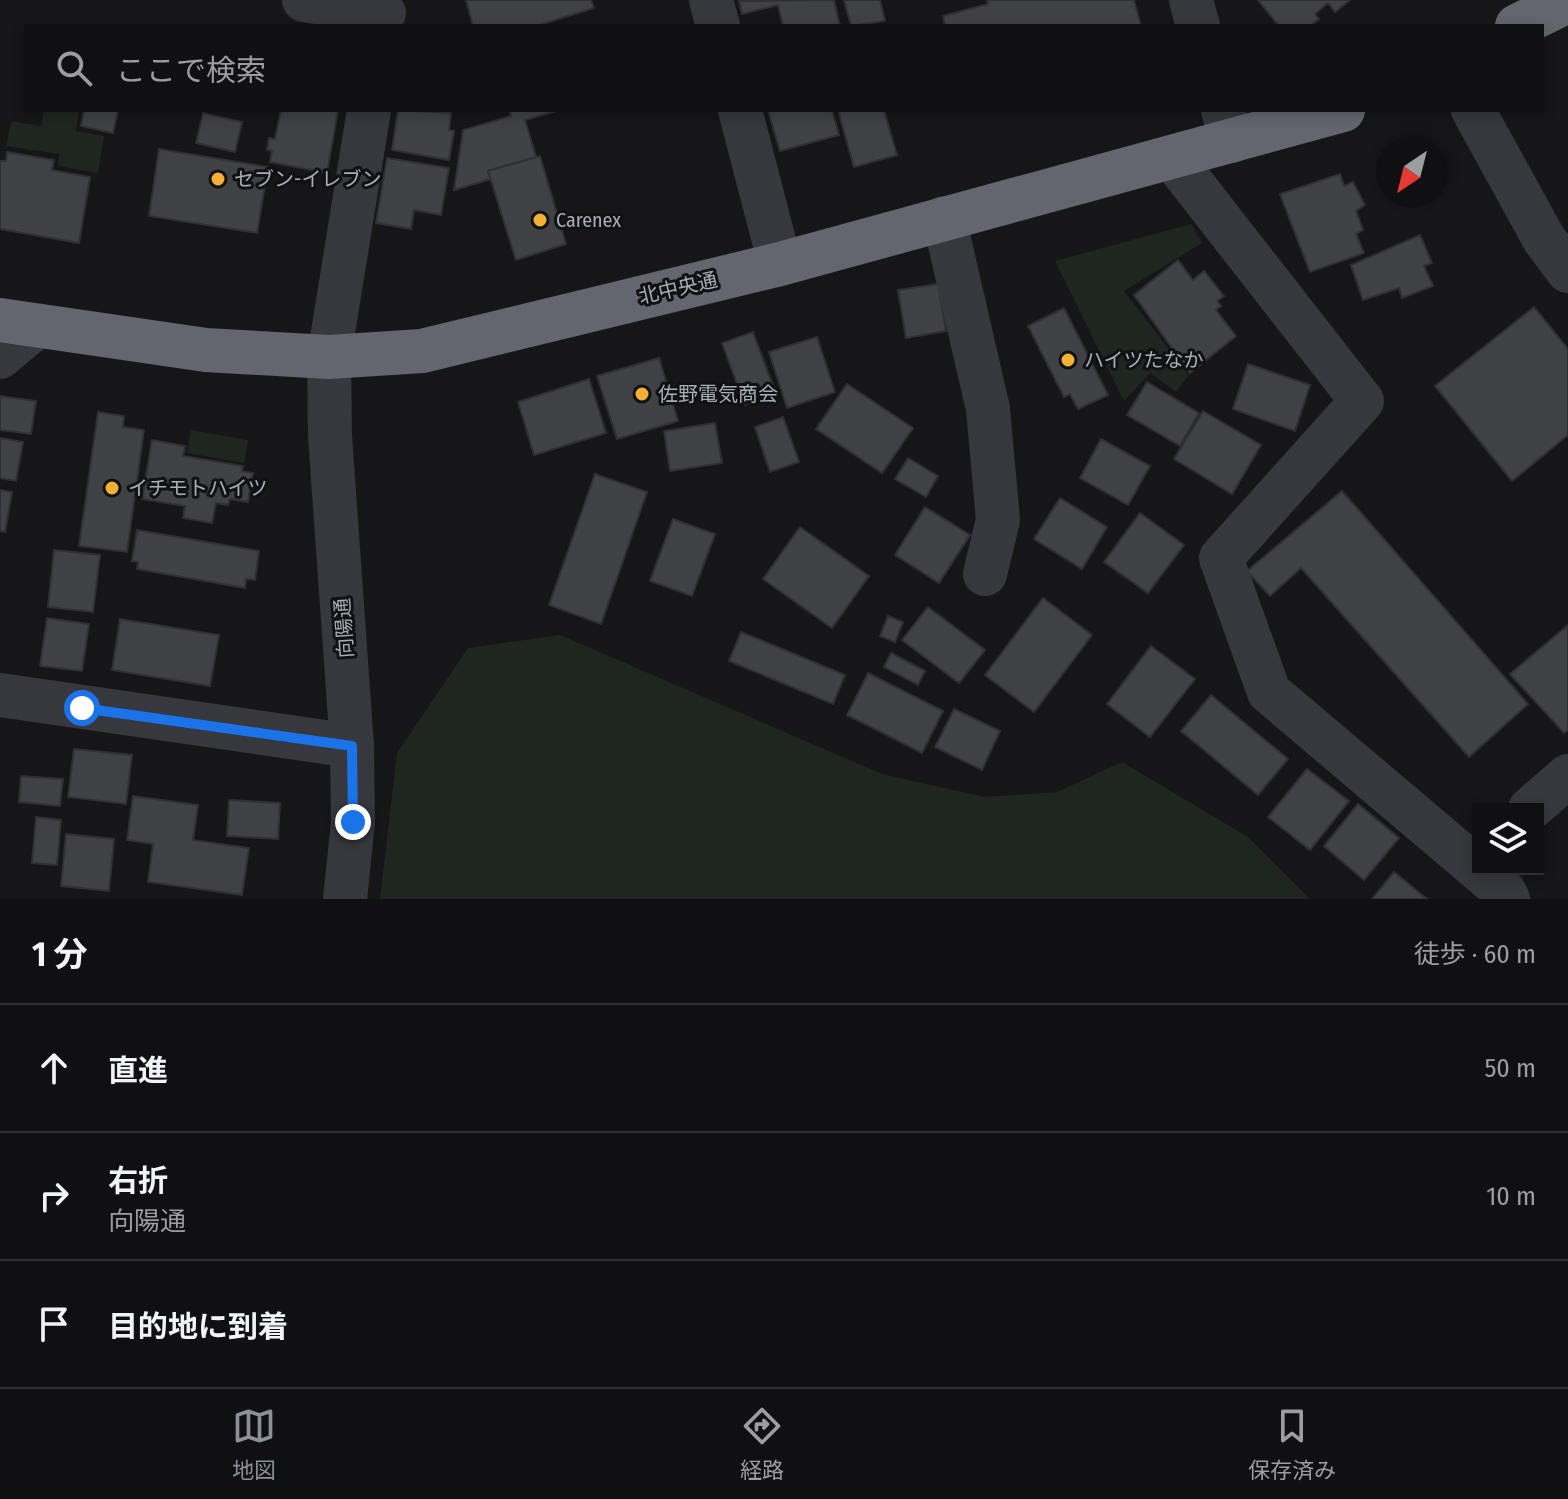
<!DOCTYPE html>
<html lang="ja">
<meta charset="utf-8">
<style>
:root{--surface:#101012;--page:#19191b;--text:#f1f3f6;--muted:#9c9d9f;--line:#303032;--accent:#8c9099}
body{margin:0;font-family:"Fira Sans Condensed","Noto Sans JP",sans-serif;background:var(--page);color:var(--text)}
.controls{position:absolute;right:24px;bottom:24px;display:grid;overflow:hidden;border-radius:0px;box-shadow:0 4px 12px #0003}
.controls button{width:72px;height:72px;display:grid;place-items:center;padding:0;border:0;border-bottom:2px solid var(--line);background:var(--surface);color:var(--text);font:40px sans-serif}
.compass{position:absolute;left:1376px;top:136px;width:72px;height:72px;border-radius:50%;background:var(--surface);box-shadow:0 4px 12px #0003;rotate:215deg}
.stop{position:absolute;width:24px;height:24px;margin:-18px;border:6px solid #1a73e8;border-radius:50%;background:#fff}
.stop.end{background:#1a73e8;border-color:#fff;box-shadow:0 2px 8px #0008}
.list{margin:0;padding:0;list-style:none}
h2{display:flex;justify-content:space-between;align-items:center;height:104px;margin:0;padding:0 32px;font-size:34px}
h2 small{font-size:26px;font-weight:400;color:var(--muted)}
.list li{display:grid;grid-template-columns:52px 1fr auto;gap:24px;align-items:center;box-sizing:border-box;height:128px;padding:0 32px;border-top:2px solid var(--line)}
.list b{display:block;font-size:30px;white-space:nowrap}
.list p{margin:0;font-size:26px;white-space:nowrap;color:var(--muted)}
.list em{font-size:26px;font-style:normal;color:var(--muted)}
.icon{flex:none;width:44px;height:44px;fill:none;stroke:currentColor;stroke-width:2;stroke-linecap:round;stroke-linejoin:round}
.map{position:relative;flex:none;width:1568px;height:899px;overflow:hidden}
.search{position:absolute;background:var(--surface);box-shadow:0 4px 12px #0003;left:24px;right:24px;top:24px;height:88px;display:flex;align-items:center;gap:20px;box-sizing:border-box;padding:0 28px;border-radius:0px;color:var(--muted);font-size:30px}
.sheet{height:488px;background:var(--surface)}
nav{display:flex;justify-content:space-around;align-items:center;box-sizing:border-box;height:112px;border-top:2px solid var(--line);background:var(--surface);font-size:22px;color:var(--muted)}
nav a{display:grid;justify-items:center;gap:4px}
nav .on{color:var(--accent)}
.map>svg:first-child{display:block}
.green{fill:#1e261f}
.building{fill:#404145;stroke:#303034;stroke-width:2}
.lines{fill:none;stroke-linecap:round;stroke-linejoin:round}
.minor{stroke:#37383d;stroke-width:44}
.highway{stroke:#63666e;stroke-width:44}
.route{stroke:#1a73e8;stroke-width:10}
.poi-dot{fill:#f2b134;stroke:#111113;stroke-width:3}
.labels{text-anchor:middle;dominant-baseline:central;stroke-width:6;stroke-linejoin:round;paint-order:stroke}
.poi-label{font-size:20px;fill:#a8adb8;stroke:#111113;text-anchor:start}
.street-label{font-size:20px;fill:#a8adb8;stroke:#111113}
</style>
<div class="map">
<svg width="1568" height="899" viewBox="0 0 1568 899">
<rect width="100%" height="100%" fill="#161618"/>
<!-- green -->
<g class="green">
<path d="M44 110H79L76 131 104 136 98 173 58 166 59 154 6 146 11 121 41 126Z"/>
<path d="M1191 224 1202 243 1124 291 1189 375 1176 392 1150 373 1124 401 1055 261Z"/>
<path d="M191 430 248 440 244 463 187 453Z"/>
<path d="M560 635 882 774 985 797 1057 792 1122 762 1248 837 1310 899H380L397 753 468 648Z"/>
</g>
<!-- building -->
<g class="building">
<path d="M466 0H591L594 8 536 26H473Z"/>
<path d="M834 0 840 26H783L778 5 742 14 739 1Z"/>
<path d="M844 0H880L885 21 851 26Z"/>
<path d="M987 0H1134L1141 26H945L943 16 988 4Z"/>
<path d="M1258 0H1350L1335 12 1328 3 1315 14 1319 19 1310 26H1279Z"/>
<path d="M84 110H118L113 133 81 126Z"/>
<path d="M281 110H338L327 173 270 162 272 151 267 150 269 138 275 139Z"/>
<path d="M398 110 451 113 449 130 454 131 449 160 392 150Z"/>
<path d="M510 110H560L525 120 536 157 488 171 491 179 454 190 463 130 511 116Z"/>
<path d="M768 110H832L839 135 780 151Z"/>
<path d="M838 110H884L897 155 854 167Z"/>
<path d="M203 113 242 122 235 152 196 143Z"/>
<path d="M159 149 268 167 257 233 149 216Z"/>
<path d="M7 152 54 160 52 170 90 177 79 243 0 229V161H6Z"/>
<path d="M540 156 566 244 516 260 488 171Z"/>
<path d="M387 158 449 168 441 215 414 210 411 229 376 223Z"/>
<path d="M1340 174 1344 186 1353 182 1365 205 1356 211 1363 230 1356 234 1364 253 1310 272 1280 194Z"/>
<path d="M1420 235 1432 263 1424 266 1433 286 1402 298 1399 288 1363 300 1351 265Z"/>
<path d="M1178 260 1193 280 1204 271 1224 296 1217 301 1221 306 1216 310 1236 336 1190 373 1134 295Z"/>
<path d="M938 284 946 331 906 338 898 290Z"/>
<path d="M1534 307 1568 349V435L1512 481 1435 386Z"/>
<path d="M1064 308 1108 395 1078 409 1070 394 1064 397 1028 326Z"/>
<path d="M753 332 776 394 745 405 722 343Z"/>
<path d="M817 337 835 392 787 408 769 352Z"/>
<path d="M659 358 678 421 617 439 597 376Z"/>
<path d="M1248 364 1310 385 1295 431 1233 409Z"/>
<path d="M589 379 606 433 534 455 518 402Z"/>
<path d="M1147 382 1199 413 1180 446 1127 415Z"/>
<path d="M847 384 913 428 882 473 816 429Z"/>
<path d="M0 396 36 401 31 434 0 430Z"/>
<path d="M1203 411 1261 445 1232 494 1174 459Z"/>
<path d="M98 412 124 416 123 427 144 430 127 552 79 546Z"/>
<path d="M783 417 799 462 770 472 755 427Z"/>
<path d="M715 423 722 463 670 471 664 431Z"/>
<path d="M0 438 23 442 16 481 0 478Z"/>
<path d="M1101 439 1150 466 1128 505 1080 478Z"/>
<path d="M152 440 185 446 183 456 243 466 242 471 253 473 248 502 230 499 228 505 216 503 212 523 183 518 185 506 142 499Z"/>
<path d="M908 458 938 476 926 497 895 479Z"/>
<path d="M595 474 647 492 601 624 549 605Z"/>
<path d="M0 490 12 492 5 532 0 531Z"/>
<path d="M1342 491 1528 704 1469 757 1301 568 1270 596 1247 571Z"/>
<path d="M1060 498 1107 527 1082 569 1034 539Z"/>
<path d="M925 507 970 535 939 583 895 555Z"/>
<path d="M1140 513 1184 545 1148 593 1104 562Z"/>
<path d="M673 519 715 534 692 596 650 581Z"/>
<path d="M800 527 869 576 832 628 763 579Z"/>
<path d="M137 530 259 551 255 580 246 579 245 588 137 569 138 562 132 561Z"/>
<path d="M54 550 100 555 93 612 48 607Z"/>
<path d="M1043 598 1092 635 1034 712 985 675Z"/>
<path d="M928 607 985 650 959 683 902 640Z"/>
<path d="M888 616 903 622 895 642 880 636Z"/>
<path d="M47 618 89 624 82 671 40 666Z"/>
<path d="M120 619 219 635 210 686 112 670Z"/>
<path d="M1568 625V730L1564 733 1510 674Z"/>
<path d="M741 632 845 675 833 704 729 661Z"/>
<path d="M1151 646 1195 679 1150 737 1107 704Z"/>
<path d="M891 653 925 671 918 685 884 667Z"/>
<path d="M868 673 943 711 922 753 847 715Z"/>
<path d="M1211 695 1288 759 1258 795 1181 731Z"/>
<path d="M954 709 1000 731 982 770 935 747Z"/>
<path d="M74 749 132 755 126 804 68 797Z"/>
<path d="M1307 769 1349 801 1310 850 1268 817Z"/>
<path d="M21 776 63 779 60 806 19 802Z"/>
<path d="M133 796 198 805 193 840 249 848 242 895 148 882 153 844 127 840Z"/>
<path d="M229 800 280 803 278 839 227 836Z"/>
<path d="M1358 804 1399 838 1364 880 1324 846Z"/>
<path d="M36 817 61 820 57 865 32 863Z"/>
<path d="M66 834 114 839 109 891 61 886Z"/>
<path d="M1394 872 1427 899H1372Z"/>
</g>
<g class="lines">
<!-- minor -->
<g class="minor">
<path d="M304 0 384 13"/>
<path d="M711 0 718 26"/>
<path d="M1191 0 1198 26"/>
<path d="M740 110 780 264"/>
<path d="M1223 110 1232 141"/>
<path d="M1473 110 1544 239 1568 271"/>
<path d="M1173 159 1362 401 1221 558 1269 692 1504 891 1508 899"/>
<path d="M944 218 988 409 998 520 985 574"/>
<path d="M0 357 37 326"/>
<path d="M0 695 352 746"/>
<path d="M1530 809 1568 776"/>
<path d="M345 899 353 822 352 746 330 436 329 357 369 110"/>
</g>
<!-- highway -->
<g class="highway">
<path d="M1517 26 1568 1"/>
<path d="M0 320 206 350 329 357 422 351 780 264 1343 110"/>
</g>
</g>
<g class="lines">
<!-- route -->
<path class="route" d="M82 708 352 746 353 822"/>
</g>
<!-- markers -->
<g class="poi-dot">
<circle cx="218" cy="179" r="8"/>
<circle cx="540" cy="220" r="8"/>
<circle cx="1068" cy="360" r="8"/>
<circle cx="642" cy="394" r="8"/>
<circle cx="112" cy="488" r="8"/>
</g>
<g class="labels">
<!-- poi labels -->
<g class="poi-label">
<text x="234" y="179">セブン-イレブン</text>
<text x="556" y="220">Carenex</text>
<text x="1084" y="360">ハイツたなか</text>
<text x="658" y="394">佐野電気商会</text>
<text x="128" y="488">イチモトハイツ</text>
</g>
<!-- street labels -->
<g class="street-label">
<text transform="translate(678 288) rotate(-13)">北中央通</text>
<text transform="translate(344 628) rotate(-94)">向陽通</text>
</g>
</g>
</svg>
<div class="controls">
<button><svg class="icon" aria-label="layers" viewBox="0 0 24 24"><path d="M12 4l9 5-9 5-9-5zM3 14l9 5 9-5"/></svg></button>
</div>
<svg class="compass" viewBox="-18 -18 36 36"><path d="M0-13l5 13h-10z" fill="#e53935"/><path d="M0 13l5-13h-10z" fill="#9c9d9f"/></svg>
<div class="stop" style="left:82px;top:708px"></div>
<div class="stop end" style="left:353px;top:822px"></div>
<div class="search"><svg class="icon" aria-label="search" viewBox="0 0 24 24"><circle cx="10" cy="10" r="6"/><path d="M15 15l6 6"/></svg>ここで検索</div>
</div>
<section class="sheet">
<h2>1 分<small>徒歩 · 60 m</small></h2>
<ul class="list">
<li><svg class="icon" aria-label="ahead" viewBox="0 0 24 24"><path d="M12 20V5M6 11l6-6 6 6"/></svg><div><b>直進</b></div><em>50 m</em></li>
<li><svg class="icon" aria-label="right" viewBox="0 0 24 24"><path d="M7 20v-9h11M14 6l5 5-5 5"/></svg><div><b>右折</b><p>向陽通</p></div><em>10 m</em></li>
<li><svg class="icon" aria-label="arrive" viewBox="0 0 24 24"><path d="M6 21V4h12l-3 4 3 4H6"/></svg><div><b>目的地に到着</b></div></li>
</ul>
</section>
<nav>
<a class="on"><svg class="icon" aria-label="map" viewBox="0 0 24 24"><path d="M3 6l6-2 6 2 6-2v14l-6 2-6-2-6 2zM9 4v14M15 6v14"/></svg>地図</a>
<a><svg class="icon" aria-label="directions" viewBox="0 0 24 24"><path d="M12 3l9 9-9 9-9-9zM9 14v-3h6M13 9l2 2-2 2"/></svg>経路</a>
<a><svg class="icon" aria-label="saved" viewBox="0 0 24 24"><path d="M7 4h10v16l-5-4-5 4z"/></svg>保存済み</a>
</nav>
